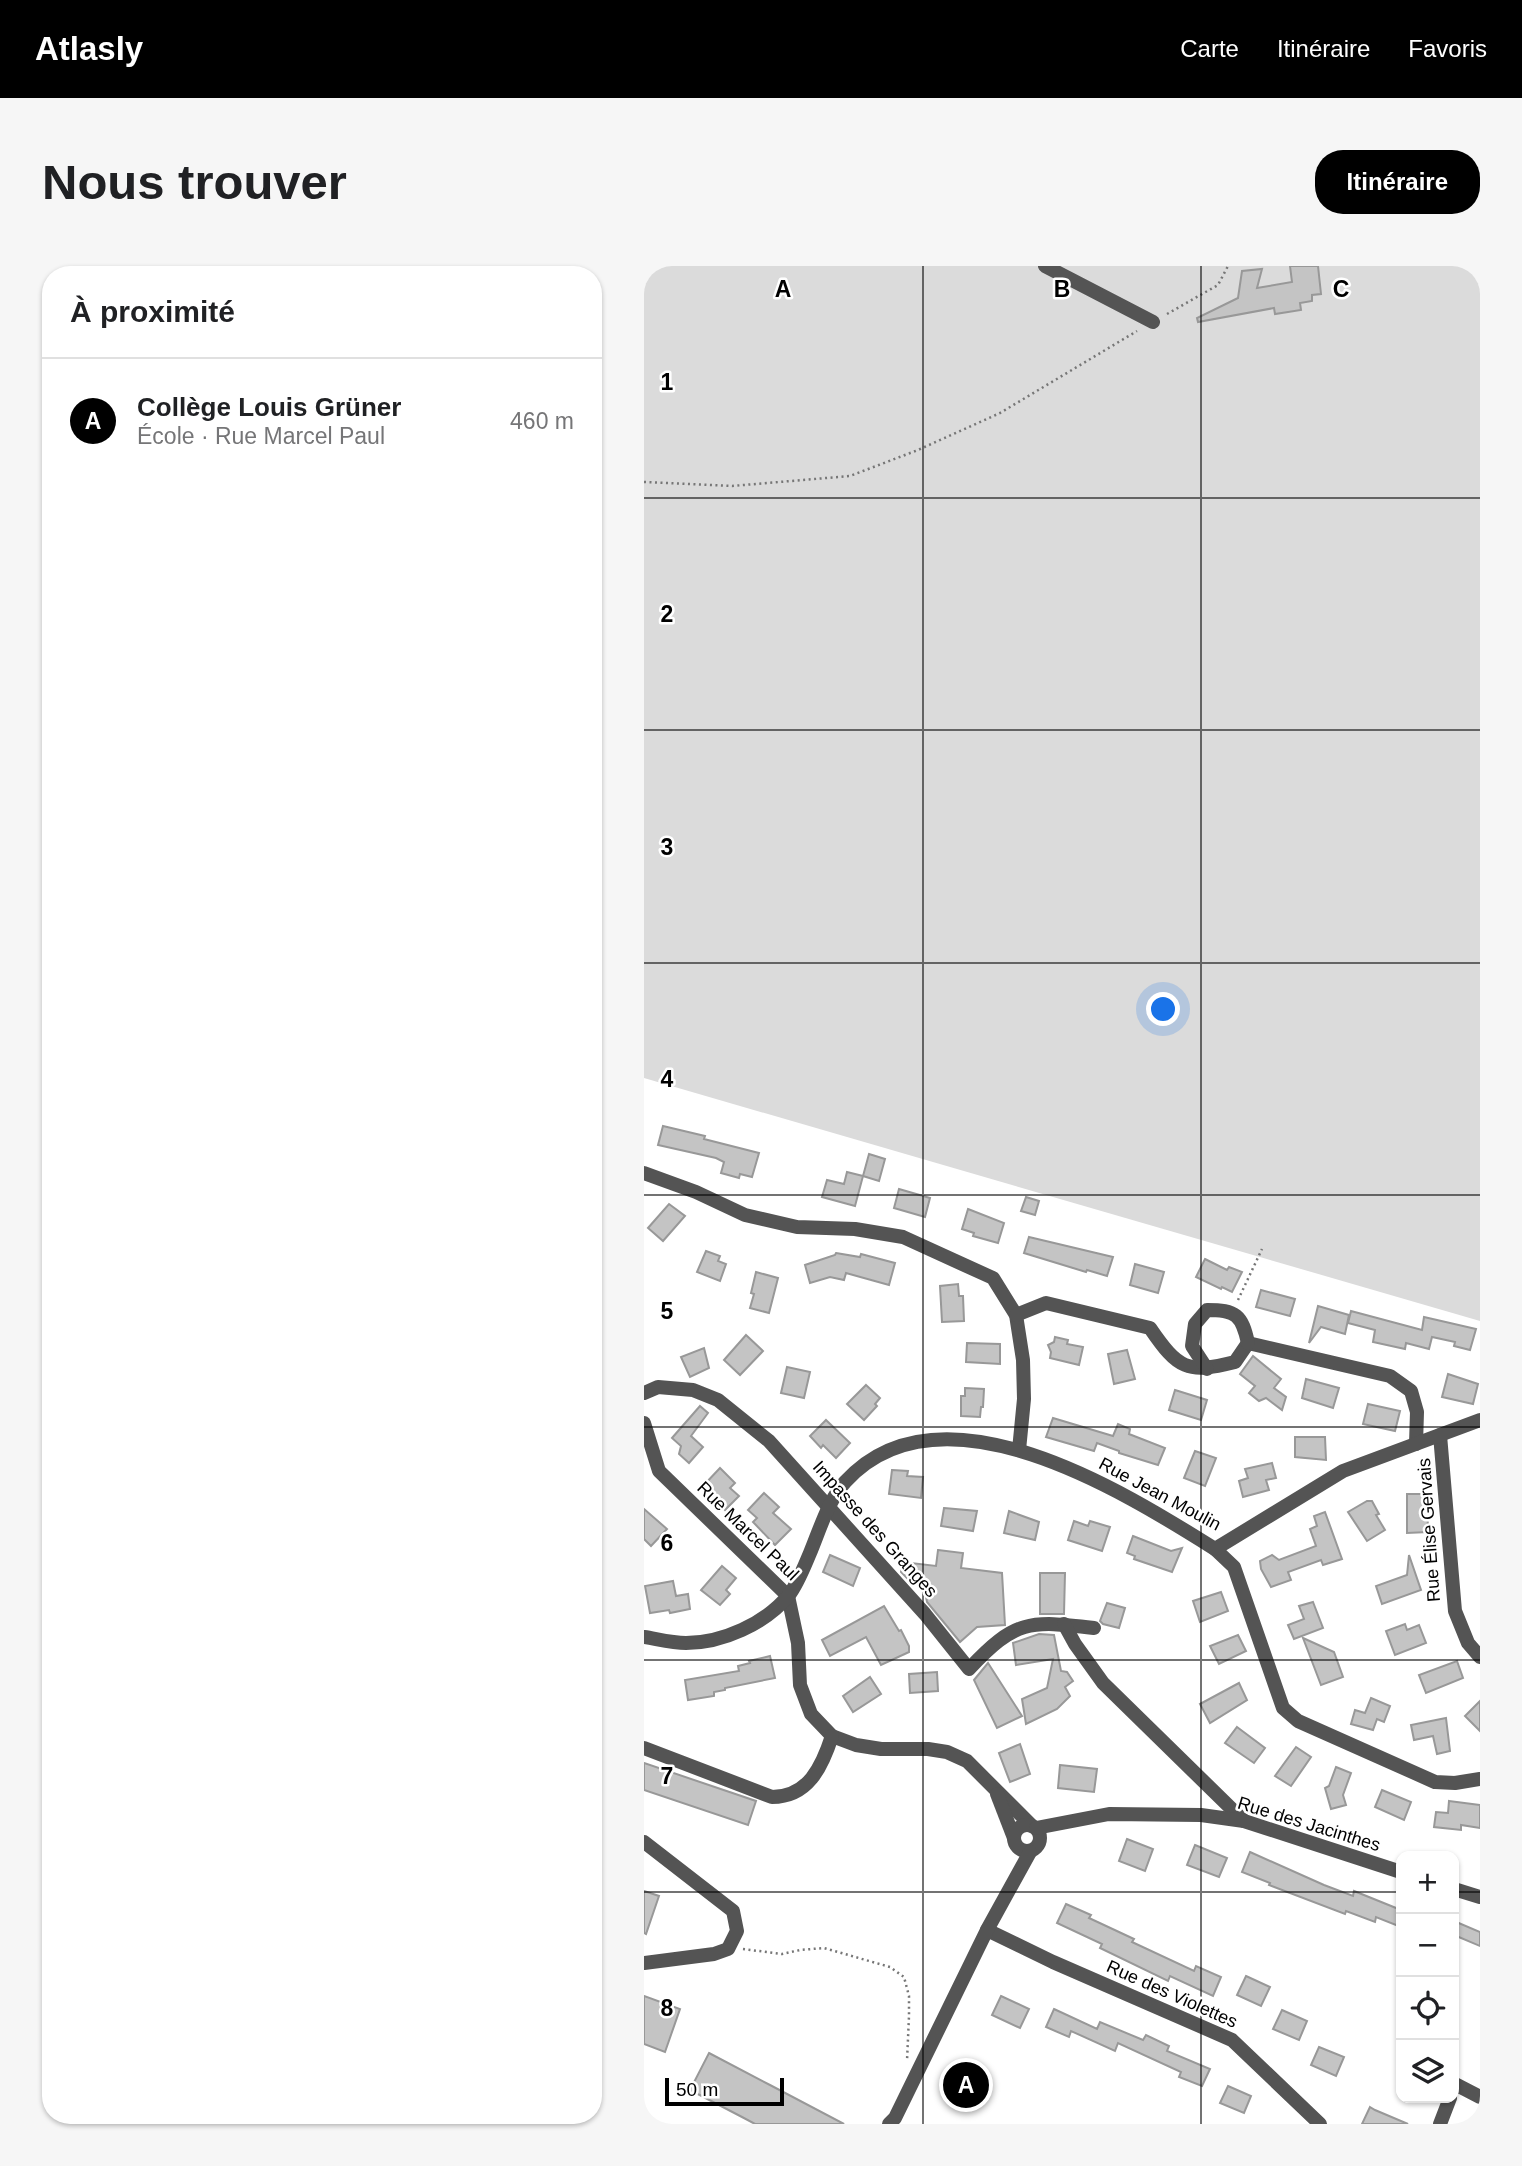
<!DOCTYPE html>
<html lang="fr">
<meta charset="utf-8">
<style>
:root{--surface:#fff;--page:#f6f6f6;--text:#202124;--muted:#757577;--line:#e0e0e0;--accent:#000}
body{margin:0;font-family:Arial,sans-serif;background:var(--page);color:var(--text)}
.controls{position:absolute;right:21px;bottom:21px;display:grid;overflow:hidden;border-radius:14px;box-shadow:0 2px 5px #0004}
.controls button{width:63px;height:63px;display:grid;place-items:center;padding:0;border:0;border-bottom:2px solid var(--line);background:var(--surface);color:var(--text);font:35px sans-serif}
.scale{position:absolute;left:21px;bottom:18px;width:119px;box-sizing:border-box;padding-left:7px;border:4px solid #000;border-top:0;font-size:19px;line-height:24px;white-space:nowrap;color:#000;-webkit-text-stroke:5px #fff;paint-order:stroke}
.you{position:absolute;left:520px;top:744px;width:24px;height:24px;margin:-18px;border:5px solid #fff;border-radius:50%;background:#1a73e8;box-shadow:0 0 0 10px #1a73e833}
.badge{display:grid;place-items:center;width:46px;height:46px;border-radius:50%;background:var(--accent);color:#fff;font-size:23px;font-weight:700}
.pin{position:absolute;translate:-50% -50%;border:4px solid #fff;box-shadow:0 2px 7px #0006}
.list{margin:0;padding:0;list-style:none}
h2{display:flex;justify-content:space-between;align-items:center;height:91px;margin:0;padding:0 28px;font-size:30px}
h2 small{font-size:23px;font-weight:400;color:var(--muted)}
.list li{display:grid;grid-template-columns:46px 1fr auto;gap:21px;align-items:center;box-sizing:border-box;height:126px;padding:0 28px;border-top:2px solid var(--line)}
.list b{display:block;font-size:26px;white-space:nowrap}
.list p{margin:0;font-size:23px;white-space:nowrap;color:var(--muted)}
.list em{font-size:23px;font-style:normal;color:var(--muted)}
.icon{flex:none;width:38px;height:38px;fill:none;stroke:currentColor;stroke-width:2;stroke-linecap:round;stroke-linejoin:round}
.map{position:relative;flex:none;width:836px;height:1858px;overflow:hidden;border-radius:28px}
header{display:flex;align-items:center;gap:42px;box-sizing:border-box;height:98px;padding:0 35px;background:var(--accent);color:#fff}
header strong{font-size:33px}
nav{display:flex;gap:38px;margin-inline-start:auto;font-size:24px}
.intro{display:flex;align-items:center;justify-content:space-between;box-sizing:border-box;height:168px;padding:0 42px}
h1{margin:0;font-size:49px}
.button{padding:18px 32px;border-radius:28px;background:var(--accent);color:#fff;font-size:24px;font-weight:700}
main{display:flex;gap:42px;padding:0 42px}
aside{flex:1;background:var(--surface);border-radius:28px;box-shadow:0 2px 5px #0004}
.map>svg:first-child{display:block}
.green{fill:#dbdbdb}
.building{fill:#c4c4c4;stroke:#989898;stroke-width:2}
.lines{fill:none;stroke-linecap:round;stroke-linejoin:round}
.path{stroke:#767676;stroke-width:2.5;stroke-dasharray:2 3.5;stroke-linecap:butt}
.street{stroke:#545454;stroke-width:14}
.grid{fill:none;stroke:#000;stroke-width:2;stroke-opacity:0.55}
.labels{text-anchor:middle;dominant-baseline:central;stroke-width:5;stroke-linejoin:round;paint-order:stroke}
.street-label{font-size:18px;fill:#000;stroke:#fff}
.grid-label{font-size:23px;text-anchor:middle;font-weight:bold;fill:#000;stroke:#fff;stroke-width:5;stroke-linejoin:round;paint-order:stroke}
</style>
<header>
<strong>Atlasly</strong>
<nav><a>Carte</a><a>Itinéraire</a><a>Favoris</a></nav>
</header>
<div class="intro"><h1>Nous trouver</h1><a class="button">Itinéraire</a></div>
<main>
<aside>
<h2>À proximité<small></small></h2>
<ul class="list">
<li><span class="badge">A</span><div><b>Collège Louis Grüner</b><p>École · Rue Marcel Paul</p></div><em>460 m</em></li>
</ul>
</aside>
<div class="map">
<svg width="836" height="1858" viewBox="0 0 836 1858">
<rect width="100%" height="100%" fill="#fff"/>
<!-- green -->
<path class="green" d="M0 0H836V1055L0 812Z"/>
<!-- building -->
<g class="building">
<path d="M646 0H674L677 28 668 29V35L656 37 657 44 631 48 630 42 554 56 553 52 594 32 598 5 618 3 613 22 648 16Z"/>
<path d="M19 860 61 870 60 873 115 887 108 911 96 908 95 912 77 907 80 896 72 892 14 879Z"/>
<path d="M225 888 241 893 235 915 219 910Z"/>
<path d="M203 906 219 910 211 940 178 931 183 914 200 918Z"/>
<path d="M255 923 286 932 281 951 250 942Z"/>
<path d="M382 931 395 935 391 949 377 945Z"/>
<path d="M25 938 41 950 19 975 4 962Z"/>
<path d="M324 943 360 957 354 977 329 970 330 967 318 963Z"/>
<path d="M385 971 469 991 463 1010 443 1004 442 1006 380 987Z"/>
<path d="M62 985 76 990 74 995 82 998 76 1015 53 1006Z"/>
<path d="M192 987 216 991 217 988 251 997 245 1019 202 1007 200 1014 186 1011 166 1017 161 999 191 989Z"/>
<path d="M561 993 583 1004 585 1001 598 1006 588 1026 578 1021 577 1023 552 1011Z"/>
<path d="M491 998 520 1006 514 1027 486 1019Z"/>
<path d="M112 1006 134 1012 125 1047 106 1042 110 1028 107 1027Z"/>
<path d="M314 1018 315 1030H319L320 1055 298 1056 296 1020Z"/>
<path d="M617 1024 651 1033 646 1050 612 1041Z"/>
<path d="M674 1040 705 1049 701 1068 677 1061 665 1077Z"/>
<path d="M707 1045 778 1064 780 1051 832 1063 826 1084 810 1080 811 1076 788 1071 785 1083 762 1077 761 1083 729 1076 731 1064 704 1057Z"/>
<path d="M102 1069 119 1085 96 1109 80 1094Z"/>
<path d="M411 1071 424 1074 423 1078 439 1081 435 1099 406 1092 407 1086 404 1079 410 1076Z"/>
<path d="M323 1077 356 1078V1098L322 1096Z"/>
<path d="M60 1082 65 1102 46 1111 37 1091Z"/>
<path d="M483 1084 491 1113 470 1118 464 1088Z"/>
<path d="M609 1090 637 1113 630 1122 642 1131 638 1144 622 1132 615 1135 605 1127 611 1120 596 1108Z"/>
<path d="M143 1101 166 1106 160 1132 137 1127Z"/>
<path d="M804 1108 834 1118 829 1138 798 1131Z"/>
<path d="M662 1113 695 1122 689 1142 658 1132Z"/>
<path d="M222 1119 236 1132 231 1138 233 1140 220 1154 203 1138Z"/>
<path d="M321 1122 340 1123 339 1141H337L336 1151 317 1150V1130H321Z"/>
<path d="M531 1124 563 1134 557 1154 525 1144Z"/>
<path d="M724 1138 756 1145 751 1165 719 1158Z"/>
<path d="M56 1140 64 1147 47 1170 59 1181 45 1197 35 1188 37 1180 28 1172Z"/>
<path d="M409 1152 469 1170 474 1158 486 1163 485 1168 521 1182 514 1199 475 1187V1185L453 1177 450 1185 402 1171Z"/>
<path d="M182 1154 206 1177 192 1192 179 1179 177 1182 166 1170Z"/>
<path d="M651 1171H681L682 1194 651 1191Z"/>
<path d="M551 1185 572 1192 561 1220 540 1212Z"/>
<path d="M628 1197 632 1212 622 1214 625 1224 599 1231 595 1215 604 1212 601 1203Z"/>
<path d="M76 1202 91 1217 86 1222 95 1230 81 1244 58 1221Z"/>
<path d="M248 1204 264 1205 263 1210 279 1211 277 1232 245 1228Z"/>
<path d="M120 1227 135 1241 129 1247 147 1263 131 1279 109 1256 113 1252 104 1244Z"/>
<path d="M763 1228H783L784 1266 763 1267Z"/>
<path d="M723 1235H728L735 1248 732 1249 741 1264 723 1275 704 1246Z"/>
<path d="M300 1242 333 1245 329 1265 297 1260Z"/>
<path d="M0 1243 23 1263 7 1280 0 1273Z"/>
<path d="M365 1245 395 1256 391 1274 360 1267Z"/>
<path d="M681 1246 698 1293 679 1299 677 1294 644 1306 647 1314 627 1321 617 1303 616 1295 628 1289 635 1294 672 1280 666 1263 673 1260 670 1250Z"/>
<path d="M430 1255 444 1260 446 1255 466 1261 458 1285 424 1274Z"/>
<path d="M489 1270 527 1285 538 1282 528 1306 490 1293 491 1290 483 1287Z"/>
<path d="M294 1284 319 1287 317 1302 358 1307 361 1359 333 1361 316 1376 283 1336 279 1315 264 1313 257 1306 259 1296 292 1300Z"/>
<path d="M186 1289 216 1302 209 1320 179 1306Z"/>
<path d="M765 1289 777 1324 738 1338 732 1320 763 1309Z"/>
<path d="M78 1300 92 1312 82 1324 86 1328 76 1339 57 1324Z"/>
<path d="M396 1307H421L420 1348H396Z"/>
<path d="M29 1315 32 1330 44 1328 46 1343 26 1347 25 1344 6 1347 1 1320Z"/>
<path d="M577 1326 584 1345 556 1356 549 1335Z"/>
<path d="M669 1336 679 1362 650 1373 644 1359 660 1353 655 1340Z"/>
<path d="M463 1337 481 1342 475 1362 459 1358 456 1355Z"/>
<path d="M240 1340 255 1365 257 1364 265 1380V1386L237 1399 222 1371 186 1390 178 1374Z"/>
<path d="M761 1358 763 1364 775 1359 782 1377 751 1389 742 1365Z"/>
<path d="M395 1368 410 1369 417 1405 423 1406 429 1415 421 1421 426 1430 413 1443 382 1458 378 1433 403 1422 409 1393 372 1399 369 1377Z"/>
<path d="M594 1369 602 1385 575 1398 566 1380Z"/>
<path d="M659 1372 690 1386 699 1411 677 1419Z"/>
<path d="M126 1390 131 1412 81 1422V1424L70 1426V1430L44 1434 41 1414 95 1405 94 1400 106 1397 105 1395Z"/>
<path d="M813 1395 819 1412 782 1427 775 1409Z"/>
<path d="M344 1397 378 1450 353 1462 330 1414Z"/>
<path d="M293 1406 294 1425 266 1427 265 1408Z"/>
<path d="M226 1411 237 1428 209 1446 199 1430Z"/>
<path d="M595 1417 603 1434 566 1457 556 1438Z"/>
<path d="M727 1432 746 1440 740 1456 733 1453 729 1464 707 1458 711 1444 721 1447Z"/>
<path d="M836 1435V1465L821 1450Z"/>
<path d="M802 1452 806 1485 793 1488 789 1470 770 1474 767 1459Z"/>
<path d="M593 1461 621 1482 610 1497 581 1477Z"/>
<path d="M376 1478 386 1508 366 1516 355 1487Z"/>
<path d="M652 1481 667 1491 647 1520 631 1510Z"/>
<path d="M0 1497 112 1535 104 1559 0 1524Z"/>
<path d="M416 1499 453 1503 450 1526 414 1522Z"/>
<path d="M692 1501 707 1507 699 1529 702 1539 687 1543 681 1522 685 1520Z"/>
<path d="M738 1524 767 1536 760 1554 731 1541Z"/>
<path d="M805 1535 836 1539V1562L817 1559V1564L790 1561 792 1546 804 1547Z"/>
<path d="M483 1573 509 1583 501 1605 475 1595Z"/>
<path d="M551 1579 583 1592 575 1611 543 1599Z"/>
<path d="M606 1586 680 1619 709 1630 710 1625 757 1644V1661L732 1651 731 1656 702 1645 701 1648 625 1619 626 1617 598 1606Z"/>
<path d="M0 1625 15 1630 2 1668 0 1667Z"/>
<path d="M422 1638 447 1649 445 1652 490 1673 488 1676 550 1705 552 1700 577 1711 569 1730 526 1710 524 1715 456 1682 458 1678 413 1657Z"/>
<path d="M810 1655 836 1666V1680L810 1669Z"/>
<path d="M602 1710 626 1721 617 1740 593 1729Z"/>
<path d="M0 1730 36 1743 21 1786 0 1778Z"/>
<path d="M357 1730 385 1743 376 1762 348 1749Z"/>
<path d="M410 1743 453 1763 456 1756 499 1774 502 1769 525 1780 523 1785 566 1803 558 1820 535 1811 537 1806 474 1777 471 1785 427 1765 425 1771 402 1761Z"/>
<path d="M638 1744 663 1755 655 1774 629 1763Z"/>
<path d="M675 1781 700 1791 692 1810 667 1799Z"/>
<path d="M65 1787 126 1819 200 1858H111L98 1851 46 1824Z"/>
<path d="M584 1820 607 1830 600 1847 576 1837Z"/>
<path d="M726 1841 731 1844 764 1858H718Z"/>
</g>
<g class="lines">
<!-- path -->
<g class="path">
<path d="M523 48 574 19 584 0"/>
<path d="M0 216 88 220 206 210 274 184 356 147 493 65"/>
<path d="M594 1034 618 983"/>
<path d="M99 1683 138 1688 156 1684 180 1682 246 1701 260 1711 265 1730V1750L263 1795"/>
</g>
<!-- street -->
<g class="street">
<path d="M401 0 509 56"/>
<path d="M0 907 52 926 101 949 153 961 211 963 259 971 349 1012 372 1049 379 1094 380 1133 375 1184"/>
<path d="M372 1049 402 1037 506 1062C534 1103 543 1108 591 1096L604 1077 746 1110 767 1125 773 1146 772 1178"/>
<path d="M563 1103 548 1080 551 1058 563 1044C592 1044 598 1049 604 1077"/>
<path d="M0 1127 14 1121 49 1124 74 1134 125 1175 281 1348 325 1403C371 1354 385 1354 450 1362"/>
<path d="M0 1157 15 1205 144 1330 154 1377 156 1419 167 1448 188 1470 212 1479 237 1483H284L303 1486 323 1495 388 1560"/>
<path d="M796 1169 811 1345 824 1377 836 1391"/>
<path d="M571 1283 590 1301 639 1442 654 1455 791 1516 811 1517 836 1513"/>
<path d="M420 1358 431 1378 459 1417 600 1555"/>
<path d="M0 1371C13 1373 28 1377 42 1377 78 1377 121 1358 145 1329 154 1317 160 1301 166 1287 176 1263 184 1235 201 1216 296 1111 479 1225 571 1283L699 1205 836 1154"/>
<path d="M0 1482 128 1531C164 1531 178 1501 188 1470"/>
<path d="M353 1528 370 1572"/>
<circle cx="383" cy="1572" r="13"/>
<path d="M392 1562 465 1548 557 1549 600 1555 757 1606"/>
<path d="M0 1576 89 1645 93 1665 84 1683 70 1688 0 1697"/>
<path d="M810 1623 836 1631"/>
<path d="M343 1664 409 1696 588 1774 676 1858"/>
<path d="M810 1822 811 1818 836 1831"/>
<path d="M245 1858 251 1852 343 1664 386 1586"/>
<path d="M796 1858 806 1832"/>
</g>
</g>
<!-- grid -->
<path class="grid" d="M279 0V1858M557 0V1858M0 232H836M0 464H836M0 697H836M0 929H836M0 1161H836M0 1394H836M0 1626H757M810 1626H836"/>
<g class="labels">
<!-- street labels -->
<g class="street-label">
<text transform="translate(516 1228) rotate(28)">Rue Jean Moulin</text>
<text transform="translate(231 1263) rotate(48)">Impasse des Granges</text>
<text transform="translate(785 1264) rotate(-94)">Rue Élise Gervais</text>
<text transform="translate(104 1265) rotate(44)">Rue Marcel Paul</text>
<text transform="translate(665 1558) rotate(17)">Rue des Jacinthes</text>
<text transform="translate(528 1728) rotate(24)">Rue des Violettes</text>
</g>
</g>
<g class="grid-label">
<text x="139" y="31">A</text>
<text x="418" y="31">B</text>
<text x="697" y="31">C</text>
<text x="23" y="124">1</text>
<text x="23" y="356">2</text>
<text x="23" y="589">3</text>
<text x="23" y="821">4</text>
<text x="23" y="1053">5</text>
<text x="23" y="1285">6</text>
<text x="23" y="1518">7</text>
<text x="23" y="1750">8</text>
</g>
</svg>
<div class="controls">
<button>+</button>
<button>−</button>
<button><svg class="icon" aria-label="locate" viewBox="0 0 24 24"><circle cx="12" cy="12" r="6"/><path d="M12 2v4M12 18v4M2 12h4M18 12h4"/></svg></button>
<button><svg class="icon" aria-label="layers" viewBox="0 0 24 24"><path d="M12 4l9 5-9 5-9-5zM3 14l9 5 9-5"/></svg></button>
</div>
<div class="scale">50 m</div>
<div class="you"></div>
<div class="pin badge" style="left:322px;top:1819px">A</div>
</div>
</main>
